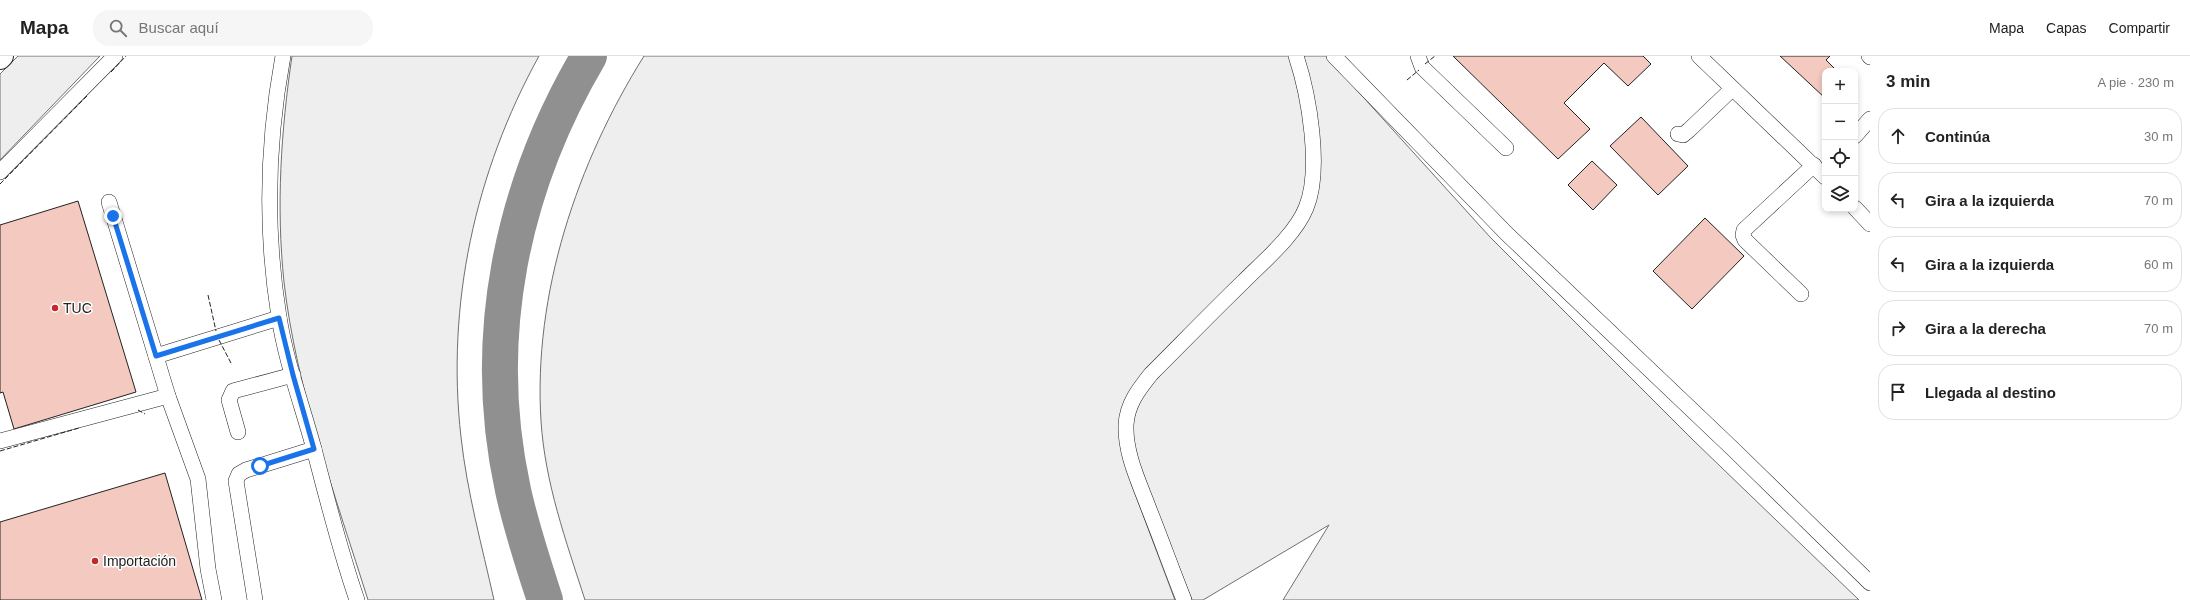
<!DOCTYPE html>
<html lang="es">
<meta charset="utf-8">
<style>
:root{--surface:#fff;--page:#f6f6f6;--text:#222;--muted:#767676;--line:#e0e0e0}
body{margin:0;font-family:Helvetica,sans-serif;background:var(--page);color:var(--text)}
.controls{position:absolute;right:12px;top:12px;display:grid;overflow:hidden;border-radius:8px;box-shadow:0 2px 6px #0003}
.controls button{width:36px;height:36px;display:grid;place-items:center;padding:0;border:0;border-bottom:1px solid var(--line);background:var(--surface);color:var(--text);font:20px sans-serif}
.stop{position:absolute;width:12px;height:12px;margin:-9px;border:3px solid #1a73e8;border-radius:50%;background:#fff}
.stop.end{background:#1a73e8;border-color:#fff;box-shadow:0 1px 4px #0008}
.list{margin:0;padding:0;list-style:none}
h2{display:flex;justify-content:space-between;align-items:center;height:52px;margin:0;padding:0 16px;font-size:17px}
h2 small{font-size:13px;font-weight:400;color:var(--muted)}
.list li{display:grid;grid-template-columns:26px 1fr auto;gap:12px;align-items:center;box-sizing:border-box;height:56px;margin:0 8px 8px;padding:0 8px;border:1px solid var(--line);border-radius:16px}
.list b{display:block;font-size:15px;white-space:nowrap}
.list em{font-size:13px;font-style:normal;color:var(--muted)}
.icon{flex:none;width:22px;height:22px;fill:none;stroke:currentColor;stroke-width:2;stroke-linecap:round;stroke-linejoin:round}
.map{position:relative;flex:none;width:1870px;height:544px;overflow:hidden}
header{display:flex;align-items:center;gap:24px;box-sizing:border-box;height:56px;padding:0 20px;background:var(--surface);border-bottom:1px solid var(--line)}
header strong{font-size:19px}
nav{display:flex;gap:22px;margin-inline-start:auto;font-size:14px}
.search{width:280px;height:36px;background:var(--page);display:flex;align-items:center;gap:10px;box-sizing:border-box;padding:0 14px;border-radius:16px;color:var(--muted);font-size:15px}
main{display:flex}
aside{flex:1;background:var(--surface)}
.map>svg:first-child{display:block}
.green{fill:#eee;stroke:#6f6f6f}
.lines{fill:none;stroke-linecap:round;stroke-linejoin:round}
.taxiway{stroke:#909090;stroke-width:36}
.building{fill:#f3c9c0;stroke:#222}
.minor-casing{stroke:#222;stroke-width:16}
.highway-casing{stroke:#222;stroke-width:24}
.minor{stroke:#fff;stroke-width:15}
.highway{stroke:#fff;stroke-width:22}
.fence{stroke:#222;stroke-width:1;stroke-dasharray:5 2;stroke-linecap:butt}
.route{stroke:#1a73e8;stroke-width:5}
.poi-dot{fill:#c62828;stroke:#fff;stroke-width:1.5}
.labels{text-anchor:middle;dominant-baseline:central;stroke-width:3;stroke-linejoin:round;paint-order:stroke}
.poi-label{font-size:14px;fill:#222;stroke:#fff;text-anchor:start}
</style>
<header>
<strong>Mapa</strong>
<div class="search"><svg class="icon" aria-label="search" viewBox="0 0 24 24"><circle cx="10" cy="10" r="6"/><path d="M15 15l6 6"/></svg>Buscar aquí</div>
<nav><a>Mapa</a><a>Capas</a><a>Compartir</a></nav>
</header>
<main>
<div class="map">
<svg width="1870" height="544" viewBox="0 0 1870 544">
<rect width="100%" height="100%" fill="#fff"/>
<!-- green -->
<g class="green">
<path d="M18 0H100L0 104V18Z"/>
<path d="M292 0H539C475 116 446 249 461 381 467 436 482 490 494 544H368C336 442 296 332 284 226 276 150 281 75 292 0Z"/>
<path d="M644 0H1290C1298 34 1314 95 1306 129 1294 179 1252 213 1217 248 1189 277 1161 306 1132 335L1131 427 1175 544H585C566 485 545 427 541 365 533 238 577 107 644 0Z"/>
<path d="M1303 0H1326L1490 181 1694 385 1859 544H1283L1329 469 1203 544H1192L1135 398C1129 367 1134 356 1149 329L1311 156Z"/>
</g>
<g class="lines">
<!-- taxiway -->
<path class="taxiway" d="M545 544C533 507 521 471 513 434 480 283 511 132 589 0"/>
</g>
<!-- building -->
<g class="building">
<path d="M1453 0H1643L1651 8 1628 30 1604 7 1564 47 1590 73 1558 103Z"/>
<path d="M1780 0H1830L1826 4 1837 15H1825V42Z"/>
<path d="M1641 61 1688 110 1658 139 1610 90Z"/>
<path d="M1592 105 1617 129 1593 154 1568 129Z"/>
<path d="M78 145 136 336 14 373 3 336 0 337V169Z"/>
<path d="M1705 162 1744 200 1692 253 1653 215Z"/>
<path d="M165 417 202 544H0V466Z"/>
</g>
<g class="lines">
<defs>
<g id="minor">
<path d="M283 0C267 87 265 174 279 261 286 306 302 349 314 393 327 443 340 495 357 544"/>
<path d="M1334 0 1506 177 1734 394 1870 527"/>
<path d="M1418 0 1422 11 1506 92"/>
<path d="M1699 0 1825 121"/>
<path d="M1869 0 1870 1"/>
<path d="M1678 78 1683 79 1689 74 1732 33"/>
<path d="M1855 80 1870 63"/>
<path d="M0 116 115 0"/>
<path d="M109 146 168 340"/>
<path d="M1855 152 1870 168"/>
<path d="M1801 238 1745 184 1743 179 1744 174 1814 109"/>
<path d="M156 300 279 262"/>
<path d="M238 376 229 344 233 335 293 319"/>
<path d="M0 385 168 340 198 423 208 513 214 544"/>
<path d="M255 544 236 425 239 418 246 414 314 393"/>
<path d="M1184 544C1172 514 1161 483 1149 453 1139 426 1125 398 1126 369 1127 348 1139 333 1151 318 1182 287 1212 256 1243 226 1264 205 1295 179 1306 152 1322 114 1309 39 1296 0"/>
</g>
<path id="highway" d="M0 2 2 0"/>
</defs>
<!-- minor casing -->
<use href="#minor" class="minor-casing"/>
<!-- highway casing -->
<use href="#highway" class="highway-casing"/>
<!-- minor -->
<use href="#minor" class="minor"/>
<!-- highway -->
<use href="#highway" class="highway"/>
<!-- fence -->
<g class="fence">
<path d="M1425 8 1435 0"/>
<path d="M111 16 126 0"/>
<path d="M1407 24 1419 14"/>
<path d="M0 128 87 40"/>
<path d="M208 239 216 275"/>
<path d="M219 284 232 309"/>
<path d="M138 354 145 358"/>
<path d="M0 395 79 372"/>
</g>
</g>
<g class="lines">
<!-- route -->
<path class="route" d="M113 160 156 300 279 262 293 319 314 393 260 410"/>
</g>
<!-- markers -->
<g class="poi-dot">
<circle cx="55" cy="252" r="4"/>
<circle cx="95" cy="505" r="4"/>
</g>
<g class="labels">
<!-- poi labels -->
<g class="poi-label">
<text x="63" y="252">TUC</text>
<text x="103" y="505">Importación</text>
</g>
</g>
</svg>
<div class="controls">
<button>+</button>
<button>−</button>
<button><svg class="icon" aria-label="locate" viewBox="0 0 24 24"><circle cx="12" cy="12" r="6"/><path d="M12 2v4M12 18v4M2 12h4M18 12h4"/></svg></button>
<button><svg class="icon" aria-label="layers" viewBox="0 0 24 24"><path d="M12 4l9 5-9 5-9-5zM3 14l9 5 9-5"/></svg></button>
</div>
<div class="stop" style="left:260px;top:410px"></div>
<div class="stop end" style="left:113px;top:160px"></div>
</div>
<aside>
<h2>3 min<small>A pie · 230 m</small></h2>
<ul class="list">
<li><svg class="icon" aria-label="ahead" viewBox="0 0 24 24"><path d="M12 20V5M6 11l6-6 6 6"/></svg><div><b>Continúa</b></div><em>30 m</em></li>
<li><svg class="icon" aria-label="left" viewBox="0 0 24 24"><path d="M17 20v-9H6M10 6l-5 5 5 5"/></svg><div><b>Gira a la izquierda</b></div><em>70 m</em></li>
<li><svg class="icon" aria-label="left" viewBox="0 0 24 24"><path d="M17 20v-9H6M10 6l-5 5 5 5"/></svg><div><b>Gira a la izquierda</b></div><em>60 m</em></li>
<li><svg class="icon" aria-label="right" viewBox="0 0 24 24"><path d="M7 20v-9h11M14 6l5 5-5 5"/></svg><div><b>Gira a la derecha</b></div><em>70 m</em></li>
<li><svg class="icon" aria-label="arrive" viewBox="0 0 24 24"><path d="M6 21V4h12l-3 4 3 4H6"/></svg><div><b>Llegada al destino</b></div></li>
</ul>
</aside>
</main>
